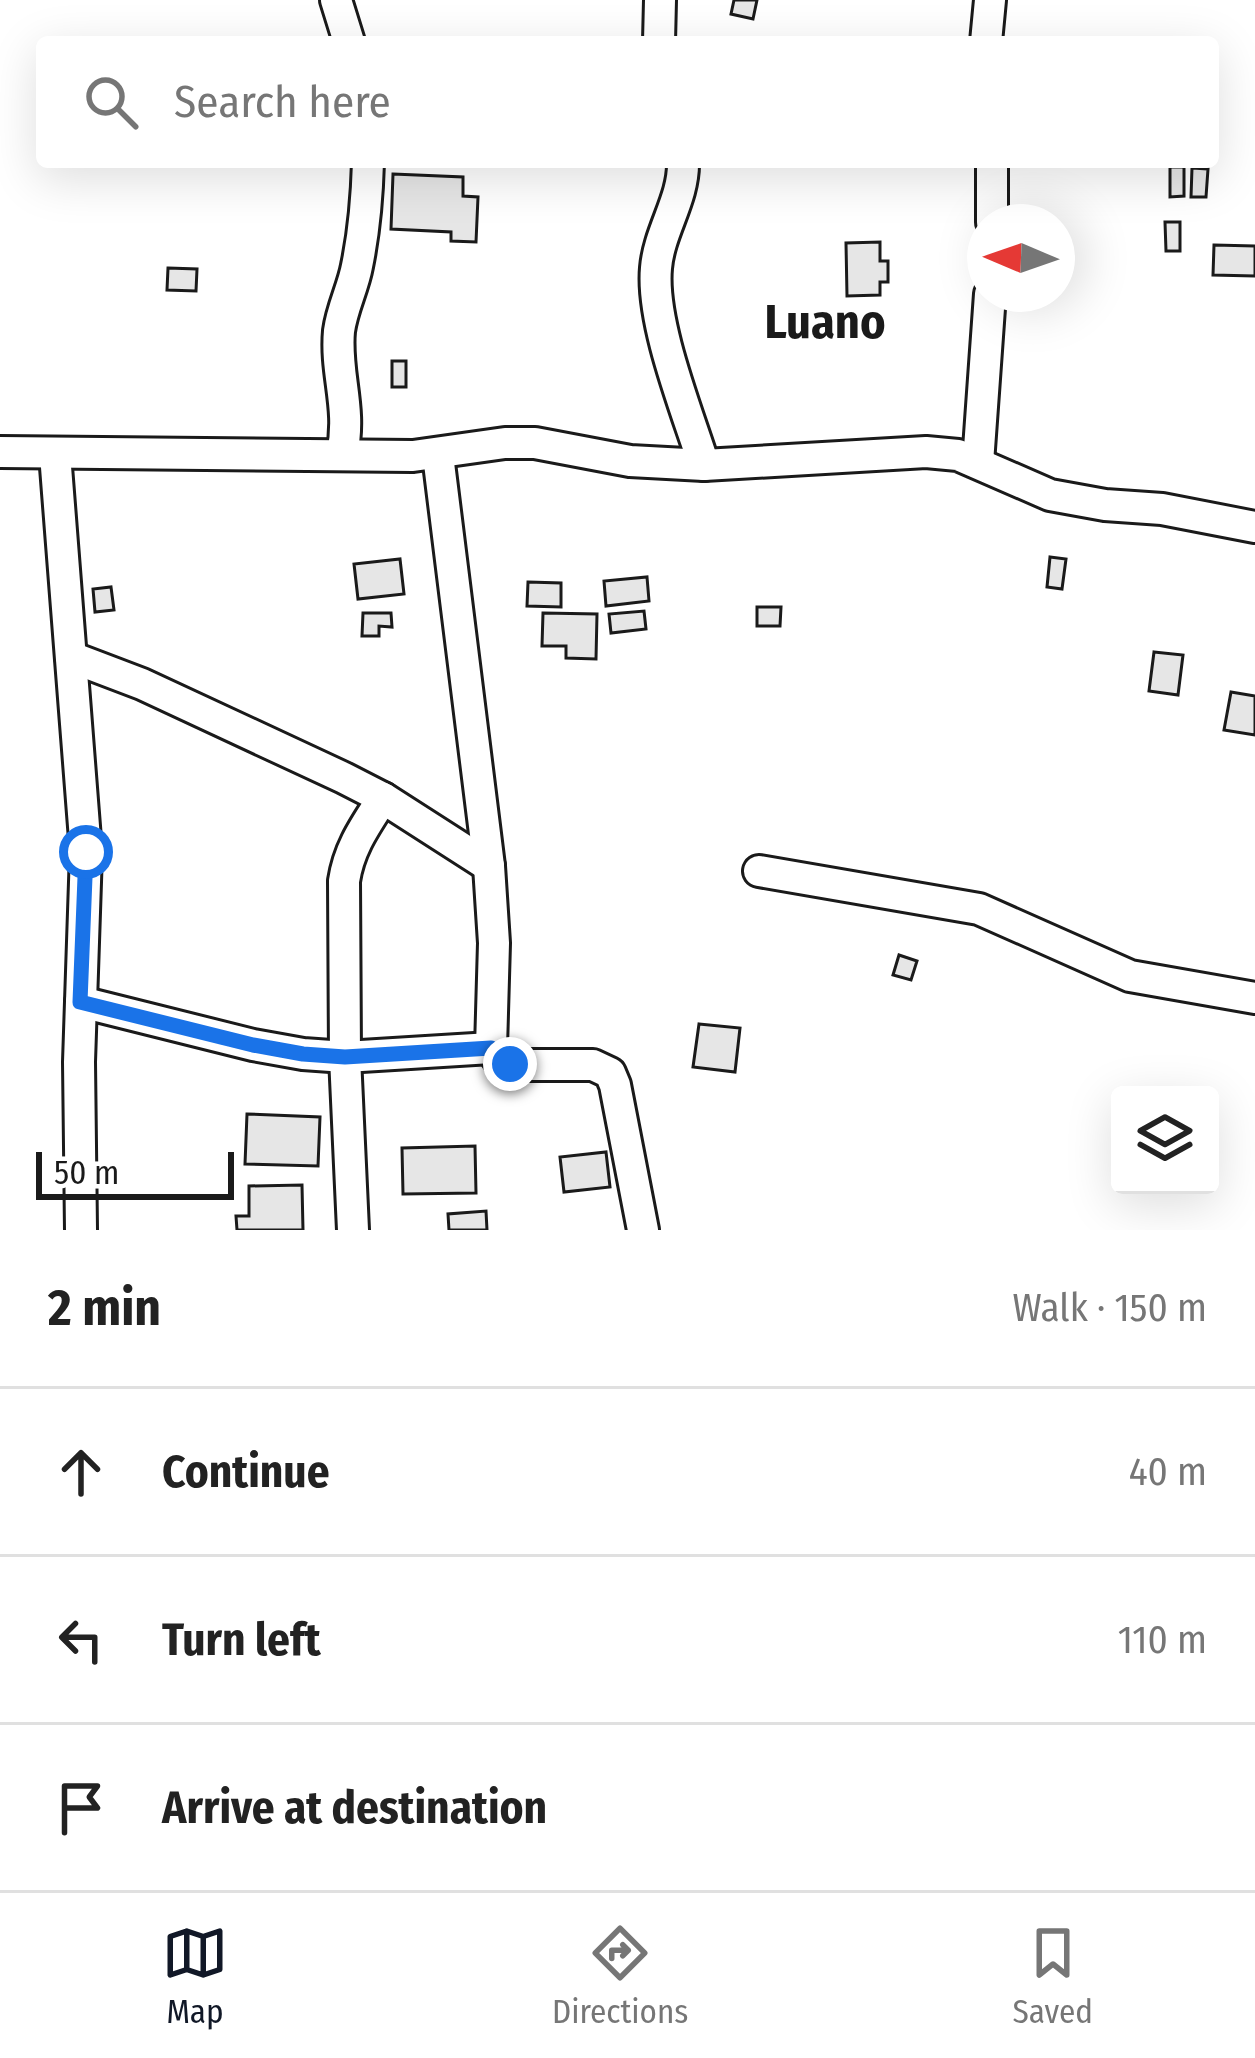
<!DOCTYPE html>
<meta charset="utf-8">
<style>
:root{--surface:#fff;--page:#f6f6f6;--text:#222;--muted:#767676;--line:#e0e0e0;--accent:#111827}
body{margin:0;font-family:"Fira Sans Condensed",sans-serif;background:var(--page);color:var(--text)}
.controls{position:absolute;right:36px;bottom:36px;display:grid;overflow:hidden;border-radius:12px;box-shadow:0 12px 48px #0002}
.controls button{width:108px;height:108px;display:grid;place-items:center;padding:0;border:0;border-bottom:3px solid var(--line);background:var(--surface);color:var(--text);font:60px sans-serif}
.compass{position:absolute;left:967px;top:204px;width:108px;height:108px;border-radius:50%;background:var(--surface);box-shadow:0 12px 48px #0002;rotate:272deg}
.scale{position:absolute;left:36px;bottom:30px;width:198px;box-sizing:border-box;padding-left:12px;border:6px solid #1a1a1a;border-top:0;font-size:33px;line-height:42px;white-space:nowrap;color:#1a1a1a;-webkit-text-stroke:9px #fff;paint-order:stroke}
.stop{position:absolute;width:36px;height:36px;margin:-27px;border:9px solid #1a73e8;border-radius:50%;background:#fff}
.stop.end{background:#1a73e8;border-color:#fff;box-shadow:0 3px 12px #0008}
.list{margin:0;padding:0;list-style:none}
h2{display:flex;justify-content:space-between;align-items:center;height:156px;margin:0;padding:0 48px;font-size:51px}
h2 small{font-size:39px;font-weight:400;color:var(--muted)}
.list li{display:grid;grid-template-columns:78px 1fr auto;gap:36px;align-items:center;box-sizing:border-box;height:168px;padding:0 48px;border-top:3px solid var(--line)}
.list b{display:block;font-size:45px;white-space:nowrap}
.list em{font-size:39px;font-style:normal;color:var(--muted)}
.icon{flex:none;width:66px;height:66px;fill:none;stroke:currentColor;stroke-width:2;stroke-linecap:round;stroke-linejoin:round}
.map{position:relative;flex:none;width:1255px;height:1230px;overflow:hidden}
.search{position:absolute;background:var(--surface);box-shadow:0 12px 48px #0002;left:36px;right:36px;top:36px;height:132px;display:flex;align-items:center;gap:30px;box-sizing:border-box;padding:0 42px;border-radius:12px;color:var(--muted);font-size:45px}
.sheet{height:660px;background:var(--surface)}
nav{display:flex;justify-content:space-around;align-items:center;box-sizing:border-box;height:168px;border-top:3px solid var(--line);background:var(--surface);font-size:33px;color:var(--muted)}
nav a{display:grid;justify-items:center;gap:6px}
nav .on{color:var(--accent)}
.map>svg:first-child{display:block}
.building{fill:#e6e6e6;stroke:#1a1a1a;stroke-width:3}
.lines{fill:none;stroke-linecap:round;stroke-linejoin:round}
.minor-casing{stroke:#1a1a1a;stroke-width:36}
.minor{stroke:#fff;stroke-width:30}
.route{stroke:#1a73e8;stroke-width:15}
.labels{text-anchor:middle;dominant-baseline:central;stroke-width:9;stroke-linejoin:round;paint-order:stroke}
.quarter-label{font-size:48px;font-weight:bold;fill:#1a1a1a;stroke:#fff}
</style>
<div class="map">
<svg width="1255" height="1230" viewBox="0 0 1255 1230">
<rect width="100%" height="100%" fill="#fff"/>
<!-- building -->
<g class="building">
<path d="M734 0H757L753 19 731 14Z"/>
<path d="M1170 167H1184V196L1170 197Z"/>
<path d="M1192 168 1208 169 1206 197H1191Z"/>
<path d="M393 174 463 177V196L478 197 476 242 451 241V232L391 229Z"/>
<path d="M1165 222H1180V251H1166Z"/>
<path d="M880 242V261H888V282H880V295L847 296 846 243Z"/>
<path d="M1214 245 1255 246V276L1213 275Z"/>
<path d="M168 268 197 269 196 291 167 290Z"/>
<rect x="392" y="361" width="14" height="26"/>
<path d="M1050 557 1066 559 1062 589 1047 587Z"/>
<path d="M400 559 404 594 358 599 354 564Z"/>
<path d="M647 577 649 601 606 606 604 581Z"/>
<path d="M528 582 561 583V607L527 606Z"/>
<path d="M111 587 114 610 95 612 93 589Z"/>
<path d="M757 607H781L780 626H757Z"/>
<path d="M644 611 646 629 611 633 609 614Z"/>
<path d="M363 613H391L392 627 379 626V636H362Z"/>
<path d="M543 613 597 614 596 659 566 658V646H542Z"/>
<path d="M1154 652 1183 655 1178 695 1149 691Z"/>
<path d="M1231 692 1255 696V735L1224 730Z"/>
<path d="M899 955 917 961 911 980 893 975Z"/>
<path d="M699 1024 740 1028 735 1072 693 1067Z"/>
<path d="M247 1114 320 1117 318 1166 245 1164Z"/>
<path d="M475 1146 476 1193 403 1194 402 1148Z"/>
<path d="M606 1152 610 1187 564 1192 560 1157Z"/>
<path d="M302 1185 303 1230H237L236 1216H249V1186Z"/>
<path d="M486 1211 487 1230H449L448 1214Z"/>
</g>
<g class="lines">
<defs>
<g id="minor">
<path d="M336 0 349 42"/>
<path d="M659 42 660 0"/>
<path d="M986 42 990 0"/>
<path d="M683 162C684 199 659 231 656 268 651 323 687 411 704 465"/>
<path d="M992 162V222"/>
<path d="M0 452 413 456 505 443H535L630 461 704 465 926 452 958 455 1050 495 1105 505 1162 509 1255 527"/>
<path d="M55 454 86 852 79 1062 81 1230"/>
<path d="M342 454C352 408 335 374 339 331 342 308 353 288 357 266 364 232 367 197 368 162"/>
<path d="M438 455 489 866 494 943 491 1048 500 1062 510 1065H593L610 1073 615 1085 643 1230"/>
<path d="M978 463 990 294"/>
<path d="M71 657 142 684 344 778 383 798 489 866"/>
<path d="M759 871 979 909 1130 976 1255 998"/>
<path d="M81 1002 253 1045 303 1054 345 1057 491 1048"/>
<path d="M353 1230 345 1057 344 881C349 848 365 826 383 798"/>
</g>
</defs>
<!-- minor casing -->
<use href="#minor" class="minor-casing"/>
<!-- minor -->
<use href="#minor" class="minor"/>
</g>
<g class="lines">
<!-- route -->
<path class="route" d="M86 852 80 1002 253 1045 303 1054 345 1057 491 1048 496 1058 510 1064"/>
</g>
<g class="labels">
<!-- quarter labels -->
<g class="quarter-label">
<text x="825" y="322">Luano</text>
</g>
</g>
</svg>
<div class="controls">
<button><svg class="icon" aria-label="layers" viewBox="0 0 24 24"><path d="M12 4l9 5-9 5-9-5zM3 14l9 5 9-5"/></svg></button>
</div>
<svg class="compass" viewBox="-18 -18 36 36"><path d="M0-13l5 13h-10z" fill="#e53935"/><path d="M0 13l5-13h-10z" fill="#767676"/></svg>
<div class="scale">50 m</div>
<div class="stop" style="left:86px;top:852px"></div>
<div class="stop end" style="left:510px;top:1064px"></div>
<div class="search"><svg class="icon" aria-label="search" viewBox="0 0 24 24"><circle cx="10" cy="10" r="6"/><path d="M15 15l6 6"/></svg>Search here</div>
</div>
<section class="sheet">
<h2>2 min<small>Walk · 150 m</small></h2>
<ul class="list">
<li><svg class="icon" aria-label="ahead" viewBox="0 0 24 24"><path d="M12 20V5M6 11l6-6 6 6"/></svg><div><b>Continue</b></div><em>40 m</em></li>
<li><svg class="icon" aria-label="left" viewBox="0 0 24 24"><path d="M17 20v-9H6M10 6l-5 5 5 5"/></svg><div><b>Turn left</b></div><em>110 m</em></li>
<li><svg class="icon" aria-label="arrive" viewBox="0 0 24 24"><path d="M6 21V4h12l-3 4 3 4H6"/></svg><div><b>Arrive at destination</b></div></li>
</ul>
</section>
<nav>
<a class="on"><svg class="icon" aria-label="map" viewBox="0 0 24 24"><path d="M3 6l6-2 6 2 6-2v14l-6 2-6-2-6 2zM9 4v14M15 6v14"/></svg>Map</a>
<a><svg class="icon" aria-label="directions" viewBox="0 0 24 24"><path d="M12 3l9 9-9 9-9-9zM9 14v-3h6M13 9l2 2-2 2"/></svg>Directions</a>
<a><svg class="icon" aria-label="saved" viewBox="0 0 24 24"><path d="M7 4h10v16l-5-4-5 4z"/></svg>Saved</a>
</nav>
